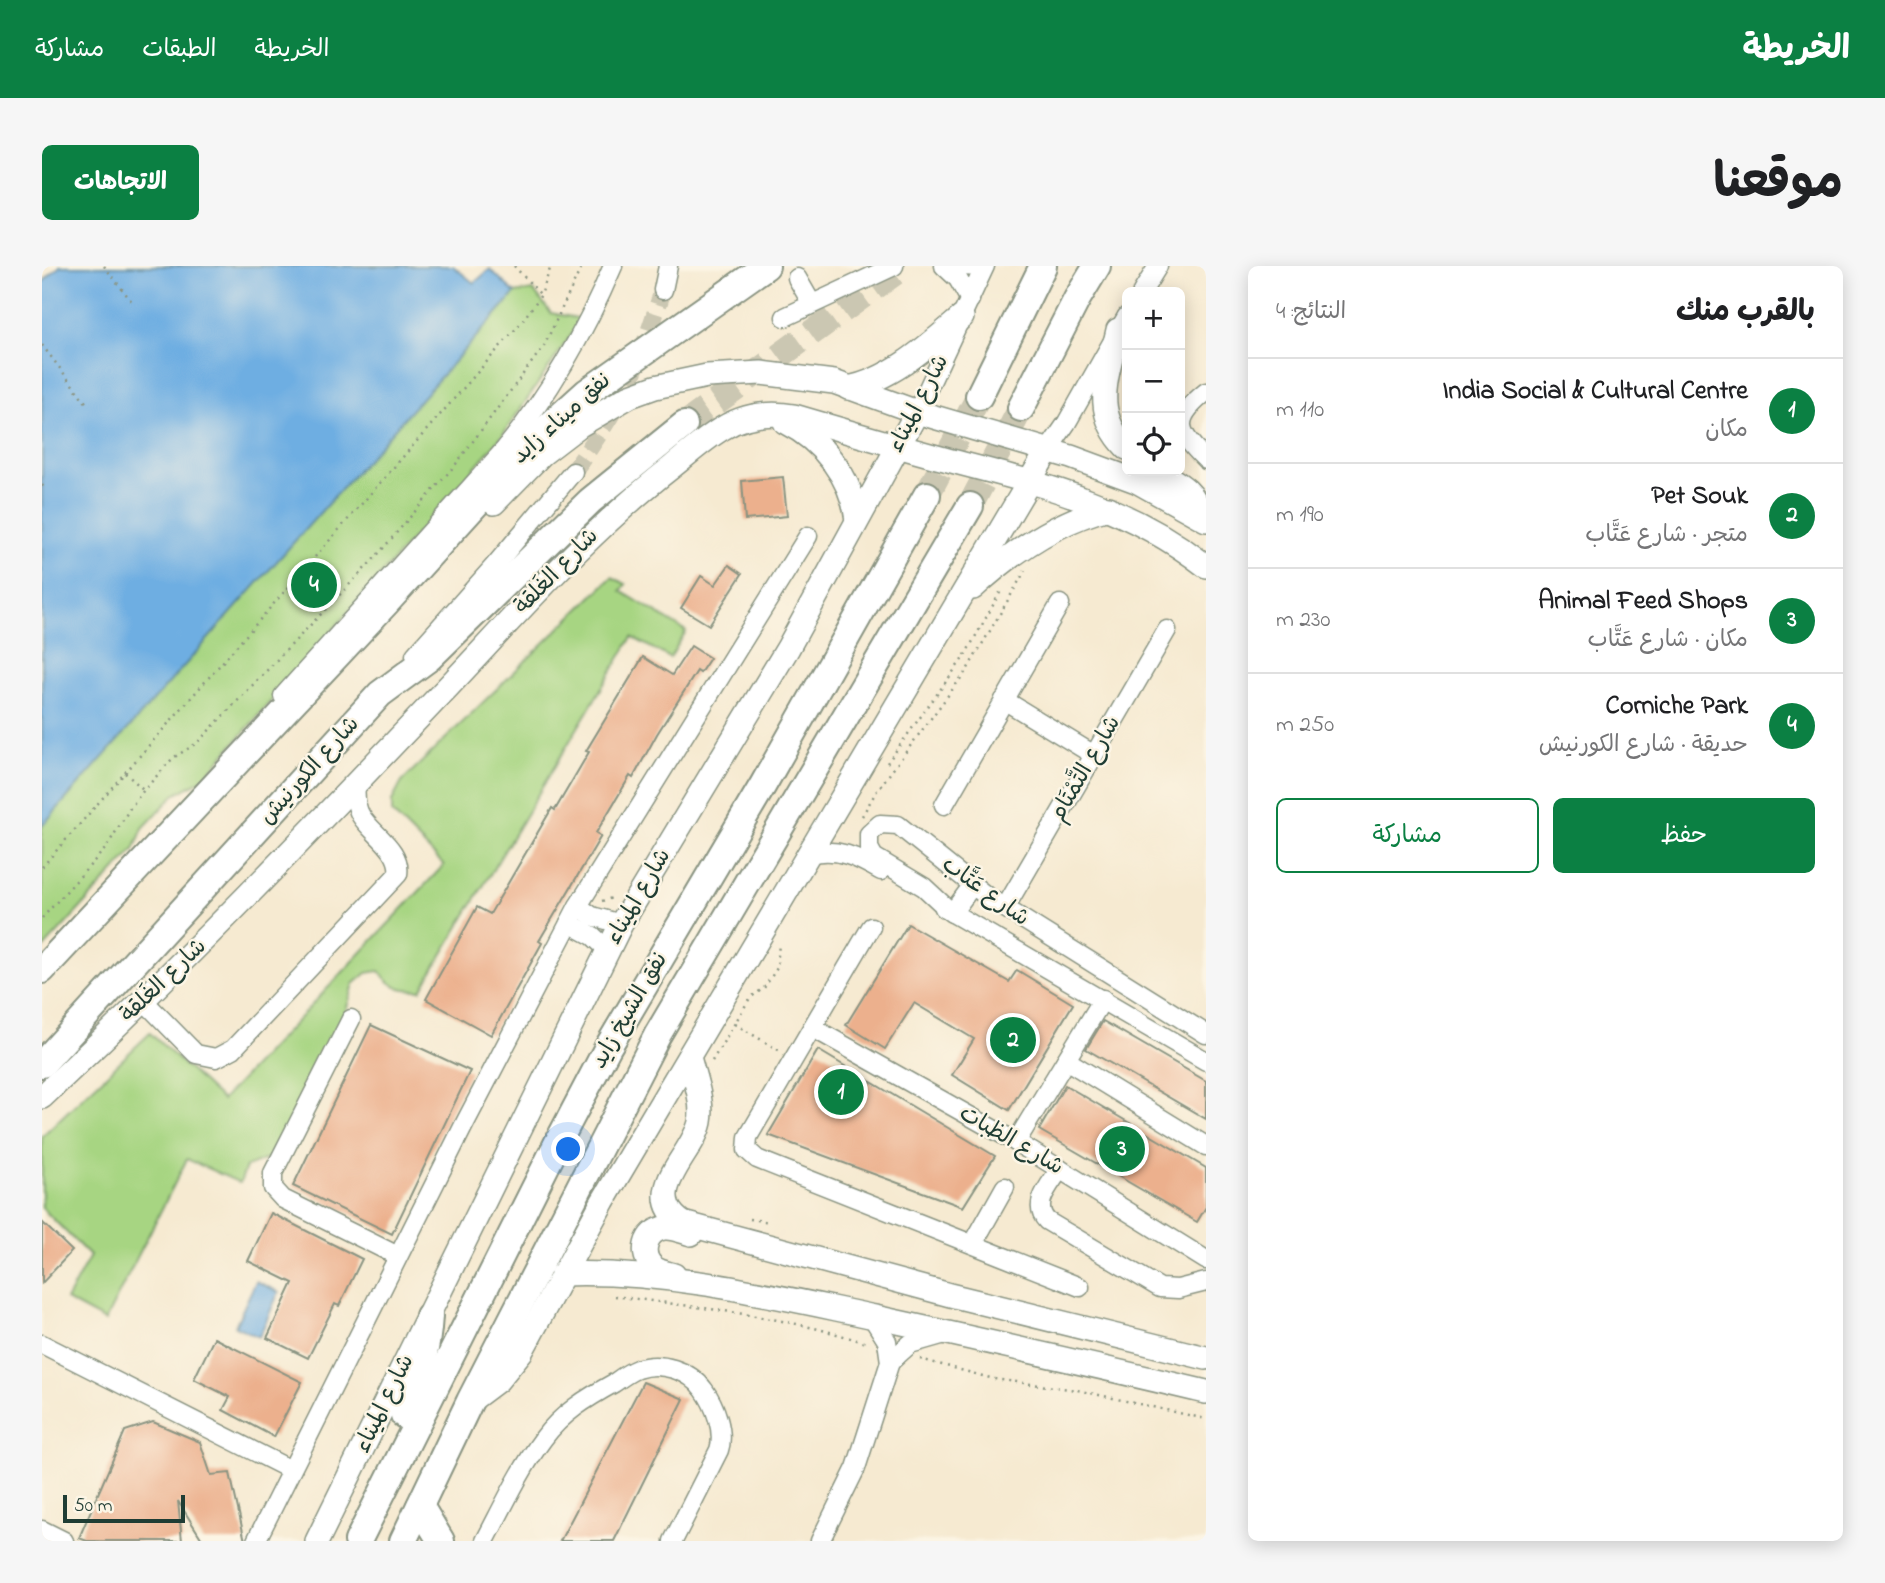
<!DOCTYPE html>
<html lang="ar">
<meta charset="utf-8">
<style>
:root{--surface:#fff;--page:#f6f6f6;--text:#202124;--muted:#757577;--line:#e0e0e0;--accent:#0b8043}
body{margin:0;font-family:"Indie Flower","Playpen Sans Arabic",sans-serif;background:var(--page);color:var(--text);direction:rtl}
.controls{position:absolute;right:21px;top:21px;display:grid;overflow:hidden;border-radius:10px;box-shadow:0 4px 18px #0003}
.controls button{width:63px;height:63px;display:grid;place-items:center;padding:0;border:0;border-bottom:2px solid var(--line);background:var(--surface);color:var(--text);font:35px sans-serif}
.scale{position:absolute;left:21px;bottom:18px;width:122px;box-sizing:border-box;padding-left:7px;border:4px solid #1f3d34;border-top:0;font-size:19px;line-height:24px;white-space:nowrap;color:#1f3d34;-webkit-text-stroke:5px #fcf5e5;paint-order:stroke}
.you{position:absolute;left:527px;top:884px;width:24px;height:24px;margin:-18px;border:5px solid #fff;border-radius:50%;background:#1a73e8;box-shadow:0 0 0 10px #1a73e833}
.badge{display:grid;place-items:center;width:46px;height:46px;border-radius:50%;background:var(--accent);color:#fff;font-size:23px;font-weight:700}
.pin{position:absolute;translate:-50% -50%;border:4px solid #fff;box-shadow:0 2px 7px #0006}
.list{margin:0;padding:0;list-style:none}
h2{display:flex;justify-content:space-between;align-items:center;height:91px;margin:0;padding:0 28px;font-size:30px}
h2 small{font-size:23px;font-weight:400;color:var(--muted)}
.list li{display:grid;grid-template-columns:46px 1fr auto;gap:21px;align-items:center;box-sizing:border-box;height:105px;padding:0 28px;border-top:2px solid var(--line)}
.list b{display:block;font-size:26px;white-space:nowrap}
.list p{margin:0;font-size:23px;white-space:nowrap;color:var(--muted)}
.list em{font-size:23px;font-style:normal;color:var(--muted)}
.actions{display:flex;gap:14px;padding:21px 28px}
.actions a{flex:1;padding:16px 0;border:2px solid var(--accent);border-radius:10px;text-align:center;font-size:24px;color:var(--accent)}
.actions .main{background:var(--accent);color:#fff}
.icon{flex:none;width:38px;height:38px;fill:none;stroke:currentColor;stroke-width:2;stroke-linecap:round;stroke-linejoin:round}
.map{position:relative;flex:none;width:1164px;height:1275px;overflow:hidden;direction:ltr;border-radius:10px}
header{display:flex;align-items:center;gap:42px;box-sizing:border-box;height:98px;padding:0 35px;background:var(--accent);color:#fff}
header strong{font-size:33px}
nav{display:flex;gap:38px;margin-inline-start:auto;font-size:24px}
.intro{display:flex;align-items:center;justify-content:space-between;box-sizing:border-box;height:168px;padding:0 42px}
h1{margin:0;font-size:49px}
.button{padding:18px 32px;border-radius:10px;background:var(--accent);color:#fff;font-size:24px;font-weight:700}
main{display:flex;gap:42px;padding:0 42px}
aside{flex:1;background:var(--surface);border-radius:10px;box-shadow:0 4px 18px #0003}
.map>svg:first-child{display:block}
.green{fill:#a7d582;stroke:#63895b;stroke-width:2}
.water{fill:#6eaee2;stroke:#46768b;stroke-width:2}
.building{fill:#ecb08d}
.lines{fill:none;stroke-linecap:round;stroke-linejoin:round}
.minor-tunnel{stroke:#cbc7b2;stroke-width:18;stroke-dasharray:18 9;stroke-linecap:butt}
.highway-tunnel{stroke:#cbc7b2;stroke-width:26;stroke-dasharray:26 13;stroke-linecap:butt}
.minor-casing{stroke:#8a9482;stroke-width:21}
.major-casing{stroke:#8a9482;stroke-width:26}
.highway-casing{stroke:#8a9482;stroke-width:30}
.path{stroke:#8a9482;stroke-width:2.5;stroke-dasharray:2 5;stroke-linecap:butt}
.minor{stroke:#fff;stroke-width:18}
.major{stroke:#fff;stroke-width:23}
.highway{stroke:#fff;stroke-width:26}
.labels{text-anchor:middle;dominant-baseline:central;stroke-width:5;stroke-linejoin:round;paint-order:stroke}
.street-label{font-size:23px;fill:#1f3d34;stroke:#fcf5e5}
</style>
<header>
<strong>الخريطة</strong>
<nav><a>الخريطة</a><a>الطبقات</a><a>مشاركة</a></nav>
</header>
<div class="intro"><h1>موقعنا</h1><a class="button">الاتجاهات</a></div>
<main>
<aside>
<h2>بالقرب منك<small>النتائج: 4</small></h2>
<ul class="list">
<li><span class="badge">1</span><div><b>India Social &amp; Cultural Centre</b><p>مكان</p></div><em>110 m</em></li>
<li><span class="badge">2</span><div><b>Pet Souk</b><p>متجر · شارع عَتَّاب</p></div><em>190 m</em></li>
<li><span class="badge">3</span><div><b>Animal Feed Shops</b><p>مكان · شارع عَتَّاب</p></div><em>230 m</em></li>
<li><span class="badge">4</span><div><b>Corniche Park</b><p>حديقة · شارع الكورنيش</p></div><em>250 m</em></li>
</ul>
<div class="actions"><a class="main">حفظ</a><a>مشاركة</a></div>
</aside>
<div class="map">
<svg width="1164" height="1275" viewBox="0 0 1164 1275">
<rect width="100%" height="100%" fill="#fcf5e5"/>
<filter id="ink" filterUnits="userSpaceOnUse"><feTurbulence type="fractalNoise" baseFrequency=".0143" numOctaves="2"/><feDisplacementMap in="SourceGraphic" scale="14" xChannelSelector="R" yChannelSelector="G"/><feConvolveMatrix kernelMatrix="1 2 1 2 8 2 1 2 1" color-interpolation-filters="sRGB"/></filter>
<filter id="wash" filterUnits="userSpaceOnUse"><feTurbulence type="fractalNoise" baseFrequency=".00686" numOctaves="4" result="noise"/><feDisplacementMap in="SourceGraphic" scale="28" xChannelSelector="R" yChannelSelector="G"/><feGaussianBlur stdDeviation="1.57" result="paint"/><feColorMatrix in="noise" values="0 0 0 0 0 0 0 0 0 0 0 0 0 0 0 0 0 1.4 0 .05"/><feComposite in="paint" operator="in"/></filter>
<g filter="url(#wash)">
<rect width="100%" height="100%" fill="#f6ead1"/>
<!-- green -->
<g class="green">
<path d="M491 24 509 47 540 53 460 170 161 513 132 529 101 562 92 584 0 684V560L473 27Z"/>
<path d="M570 311 584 318 579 325 644 365 628 392 590 371 379 724C358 724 350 722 337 705L325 707 312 718 303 748 235 889 204 901 198 917 145 893 63 1055 24 1034 48 990 0 942V870L108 767 180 834 402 599 350 547V535L361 514Z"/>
</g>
<!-- water -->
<g class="water">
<path d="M18 0H411L432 17 448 3 473 27 0 560V17Z"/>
<path d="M214 1015 237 1026 217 1071 193 1060Z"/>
</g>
<g id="blocks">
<!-- building -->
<g class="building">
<path d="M741 211 745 250 703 254 700 215Z"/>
<path d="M687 299 700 308 667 359 639 342 659 310 673 319Z"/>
<path d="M649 380 668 392 658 407 655 405 615 468 591 512 588 510 554 567 559 570 497 675 500 677 449 769 384 733 435 641 448 648 510 542 513 544 547 486 544 485 601 391 630 409Z"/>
<path d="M866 658 967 716 975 704 1031 738 967 844 910 809 932 773 872 737 843 783 804 759Z"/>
<path d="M1061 755 1164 815V853L1044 783Z"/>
<path d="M329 759 428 805 350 968 251 920Z"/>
<path d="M776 784 953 890 921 941 726 869Z"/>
<path d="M1023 819 1164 902V941L1155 956 997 864Z"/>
<path d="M229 947 320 993 297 1040 293 1038 266 1092 225 1072 251 1017 206 995Z"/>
<path d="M0 956 30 985 0 1017Z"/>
<path d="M172 1072 260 1116 232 1171 181 1144 188 1131 152 1113Z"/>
<path d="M601 1116 642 1133 572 1275H518Z"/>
<path d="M111 1156 158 1176 169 1209 188 1207 203 1275H161L136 1235 140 1275H45L37 1272 83 1165Z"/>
</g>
</g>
</g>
<g filter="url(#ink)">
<use href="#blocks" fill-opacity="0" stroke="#8a9482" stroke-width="2"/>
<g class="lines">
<!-- minor-tunnel -->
<path class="minor-tunnel" d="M531 206C550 179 569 151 584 122 600 90 610 57 621 24"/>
<!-- highway-tunnel -->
<g class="highway-tunnel">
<path d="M642 159 862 0"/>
<path d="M885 229 937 130"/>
<path d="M928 240 979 142"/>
</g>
<defs>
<g id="minor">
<path d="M902 0 916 13 928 34"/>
<path d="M917 0 942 1"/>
<path d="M755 12 770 38"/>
<path d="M621 24 626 0"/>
<path d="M1100 26 1116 0"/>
<path d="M743 51 852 0"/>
<path d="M1164 126C1129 154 1135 165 1164 194"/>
<path d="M875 146 943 0"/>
<path d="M1006 184 1024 158 1085 50"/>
<path d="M373 389 454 298 531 206"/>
<path d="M241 430 463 183C509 126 543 66 571 0"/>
<path d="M962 434 1052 489"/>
<path d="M902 539 1018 338"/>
<path d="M767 588C795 581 815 591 839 605"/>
<path d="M930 620 910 647 882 621 832 591 827 582V568L838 558 856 559 947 632 1164 768"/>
<path d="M536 640 550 650 579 658"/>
<path d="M902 642 1164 795"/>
<path d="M963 642 1125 364"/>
<path d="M527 657 551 670 566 684"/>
<path d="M829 661 706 871 705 884 715 893 1038 1021"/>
<path d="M102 735 154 788 174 792 191 783 356 608C360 584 330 568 319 550 313 540 313 529 314 518"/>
<path d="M309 753 231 907V922L241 933 356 990"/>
<path d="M771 762 974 876 1164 994"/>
<path d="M1024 794 1164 880"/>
<path d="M974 876 1061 733"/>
<path d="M1018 903C1008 919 989 938 1005 955L1118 1022 1136 1023 1164 1016"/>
<path d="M931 978 963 921"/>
<path d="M0 1078 249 1204"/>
<path d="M848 1096 868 1078 903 1068"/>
<path d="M0 1264 22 1275"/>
<path d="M214 1275 424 855 536 640 766 270"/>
<path d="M443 1275C461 1241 478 1204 501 1173 520 1147 545 1132 572 1117 579 1112 587 1106 595 1103 618 1095 648 1104 662 1124 673 1139 683 1166 677 1184L631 1275"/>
<path d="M778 1275 814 1202 848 1096 845 1075 830 1051"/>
</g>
<g id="major">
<path d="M1076 64C1066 110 1048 145 1085 182"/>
<path d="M806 122C849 114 887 79 920 51"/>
<path d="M743 156C781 175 810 212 815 254"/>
<path d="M1116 205C1136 217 1153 225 1159 249"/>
<path d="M452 237 500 188 538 159 588 130 613 121 665 110 719 107 792 116 875 146 1029 191 1094 215 1164 254"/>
<path d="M931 322C970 286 1015 255 1067 242"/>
<path d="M647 791C652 811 662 836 658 856 651 890 597 927 641 957L908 1029 1164 1092"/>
<path d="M0 831C139 701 270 564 401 426 475 348 546 266 631 200 647 187 664 172 681 162 704 148 727 146 752 150 803 165 854 180 906 194 1002 219 1084 238 1164 300"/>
<path d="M520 1008C625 1004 731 1030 833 1051 944 1075 1054 1100 1164 1126"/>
<path d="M632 1009C625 1007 617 1006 611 1001 597 989 603 965 622 962 631 961 641 966 649 968"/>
<path d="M428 1135 456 1114 479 1086 561 935 1006 184"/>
<path d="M275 1275 579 658 746 382 875 146"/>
</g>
<g id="highway">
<path d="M937 130 1001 0"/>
<path d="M979 142 1035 33 1055 0"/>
<path d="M0 704 344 337 493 173 545 126 724 0"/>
<path d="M0 798 338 428 387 392 548 235 642 159"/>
<path d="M362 1149C376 1116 385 1086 387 1050"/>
<path d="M378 1240 399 1275"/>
<path d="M316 1275 515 878 566 781 721 519 885 229"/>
<path d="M361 1275 428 1135 616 768 928 240"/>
</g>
</defs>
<!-- minor casing -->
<use href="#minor" class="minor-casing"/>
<!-- major casing -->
<use href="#major" class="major-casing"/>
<!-- highway casing -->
<use href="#highway" class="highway-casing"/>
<!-- path -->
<g class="path">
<path d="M62 0 91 37"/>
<path d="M472 0 499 29"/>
<path d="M0 79 46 139"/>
<path d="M0 219 3 223"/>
<path d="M845 497 922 391 959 325"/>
<path d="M83 507 101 523"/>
<path d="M820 550 834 526 925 404 983 305"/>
<path d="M0 601 478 58 499 29 509 0"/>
<path d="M560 635 573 631"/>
<path d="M0 652 64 582 88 542 102 524 131 492 155 477 331 294 414 198 502 80 540 0"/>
<path d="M693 758 738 785"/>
<path d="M670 795 708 732 722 722 735 702 737 677"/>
<path d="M708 953 728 956"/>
<path d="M573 1030C658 1042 746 1050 827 1078"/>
<path d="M878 1093 952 1113 1035 1124 1164 1153"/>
</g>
<!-- minor -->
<use href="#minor" class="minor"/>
<!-- major -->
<use href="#major" class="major"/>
<!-- highway -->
<use href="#highway" class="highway"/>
</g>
</g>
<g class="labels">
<!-- street labels -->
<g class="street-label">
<text transform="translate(877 138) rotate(-63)">شارع الميناء</text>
<text transform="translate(520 153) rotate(-42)">نفق ميناء زايد</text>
<text transform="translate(515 306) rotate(-46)">شارع الغَلقة</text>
<text transform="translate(1044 503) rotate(-60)">شارع التَّمْتَام</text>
<text transform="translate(268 505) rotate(-48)">شارع الكورنيش</text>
<text transform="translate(943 626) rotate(36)">شارع عَتَّاب</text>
<text transform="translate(597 631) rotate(-60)">شارع الميناء</text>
<text transform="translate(122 715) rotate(-44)">شارع الغَلقة</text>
<text transform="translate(588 745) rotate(-60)">نفق الشيخ زايد</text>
<text transform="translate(969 875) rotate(30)">شارع الظبات</text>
<text transform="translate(343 1138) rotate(-64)">شارع الميناء</text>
</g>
</g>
</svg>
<div class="controls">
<button>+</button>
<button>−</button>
<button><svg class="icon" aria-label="locate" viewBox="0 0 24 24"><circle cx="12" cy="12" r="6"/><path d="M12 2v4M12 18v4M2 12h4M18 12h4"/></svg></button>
</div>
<div class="scale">50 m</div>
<div class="you"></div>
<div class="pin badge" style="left:799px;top:826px">1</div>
<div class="pin badge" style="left:971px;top:774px">2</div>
<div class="pin badge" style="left:1080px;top:883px">3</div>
<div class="pin badge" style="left:272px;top:319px">4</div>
</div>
</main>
